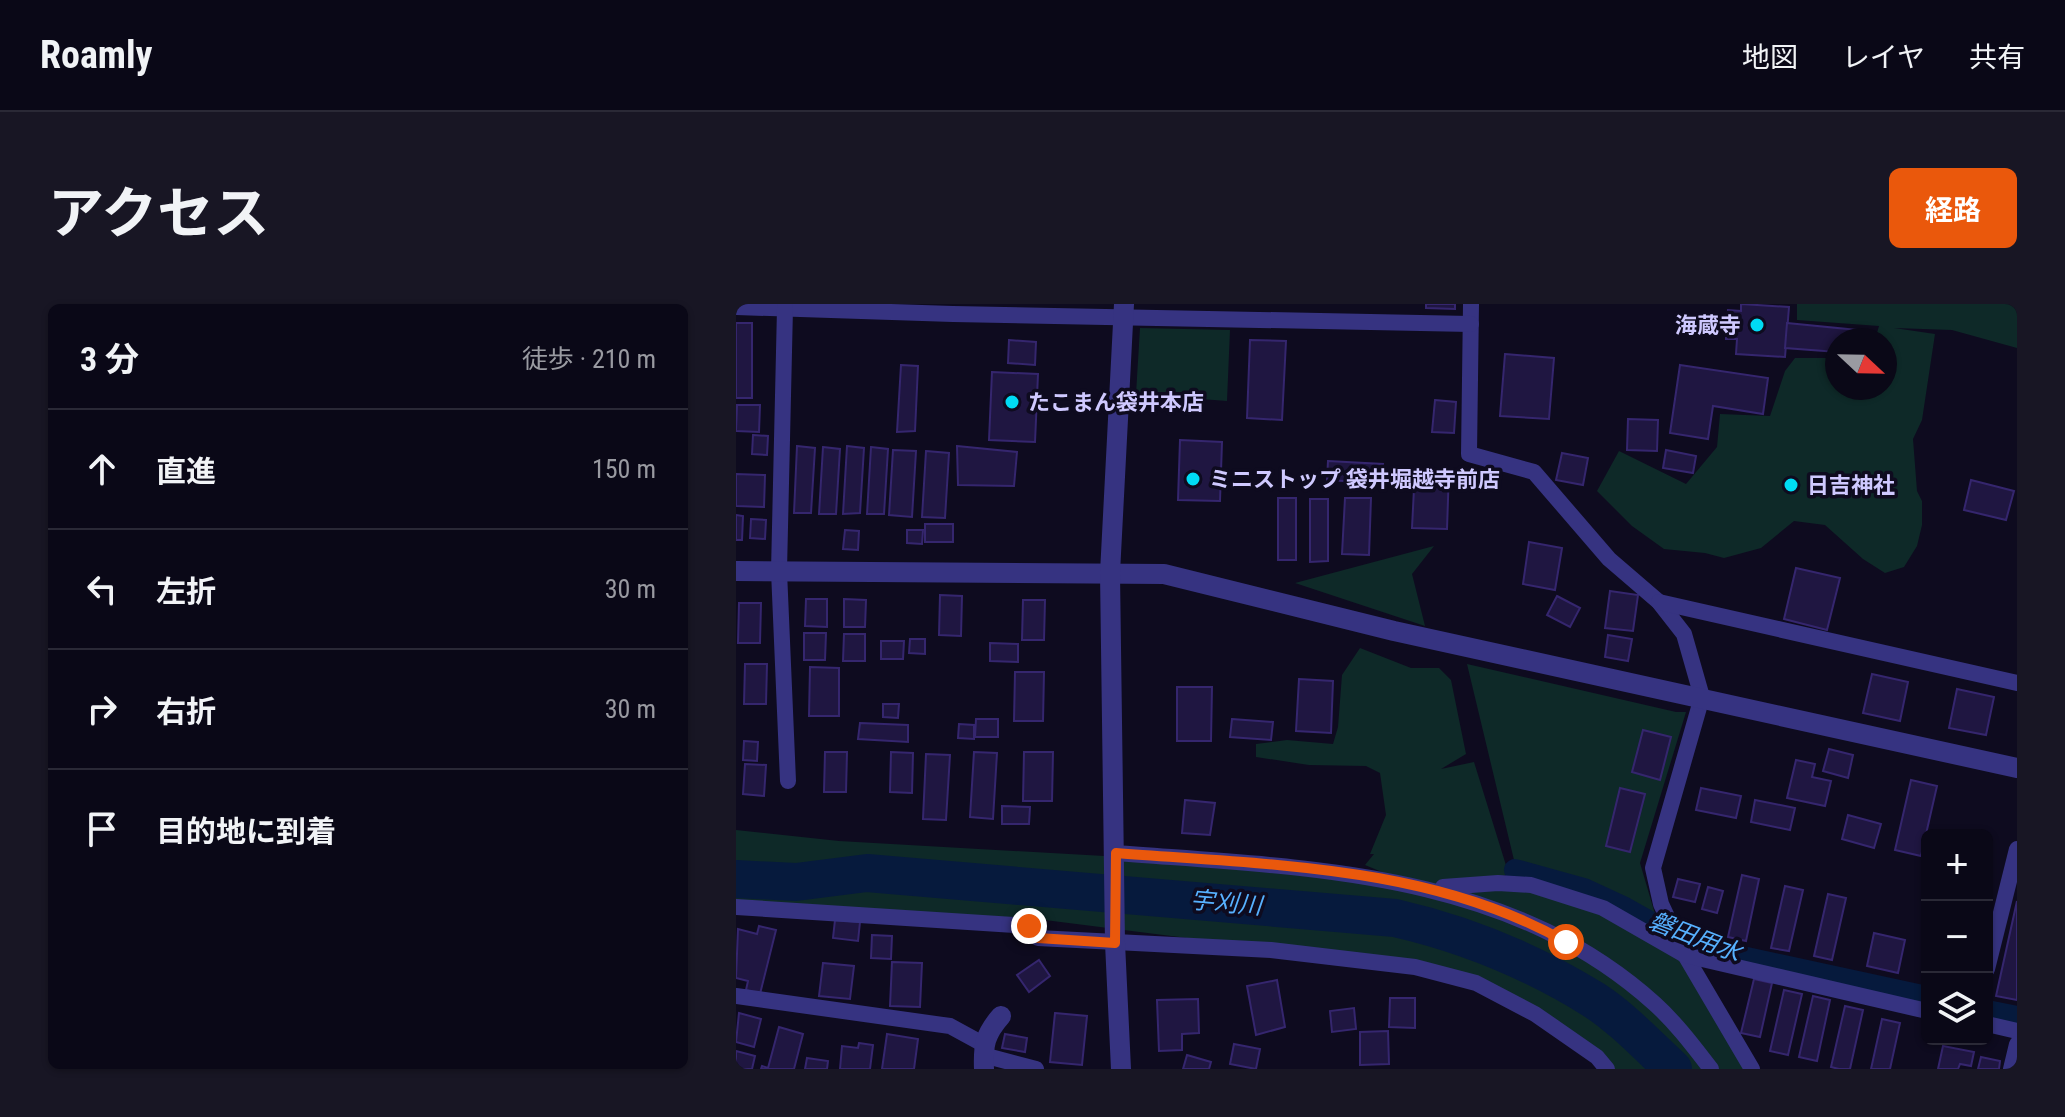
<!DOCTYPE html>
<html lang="ja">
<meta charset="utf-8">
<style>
:root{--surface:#0a0817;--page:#181624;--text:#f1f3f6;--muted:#999aa1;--line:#2a2936;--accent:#ea580c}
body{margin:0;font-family:"Roboto Condensed","Noto Sans JP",sans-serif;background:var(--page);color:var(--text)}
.controls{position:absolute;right:24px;bottom:24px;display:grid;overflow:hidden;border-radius:12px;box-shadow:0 2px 6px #0004}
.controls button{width:72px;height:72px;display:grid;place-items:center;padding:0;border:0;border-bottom:2px solid var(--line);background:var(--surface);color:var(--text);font:40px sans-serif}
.compass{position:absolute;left:1089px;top:24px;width:72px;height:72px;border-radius:50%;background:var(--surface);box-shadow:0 2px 6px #0004;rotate:112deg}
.stop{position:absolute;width:24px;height:24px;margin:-18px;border:6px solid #ea580c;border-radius:50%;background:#fff}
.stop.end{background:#ea580c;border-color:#fff;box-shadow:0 2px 8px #0008}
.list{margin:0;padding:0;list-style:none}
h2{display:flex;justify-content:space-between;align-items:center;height:104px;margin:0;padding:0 32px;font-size:34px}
h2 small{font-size:26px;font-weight:400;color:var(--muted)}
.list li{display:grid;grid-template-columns:52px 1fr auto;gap:24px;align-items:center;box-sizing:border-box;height:120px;padding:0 32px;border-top:2px solid var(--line)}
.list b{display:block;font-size:30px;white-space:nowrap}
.list em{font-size:26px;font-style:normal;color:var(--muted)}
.icon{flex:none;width:44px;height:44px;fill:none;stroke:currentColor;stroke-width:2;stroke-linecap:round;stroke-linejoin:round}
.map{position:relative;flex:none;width:1281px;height:765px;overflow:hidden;border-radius:12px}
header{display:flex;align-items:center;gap:48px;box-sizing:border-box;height:112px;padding:0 40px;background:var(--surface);border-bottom:2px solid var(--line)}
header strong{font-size:38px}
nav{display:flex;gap:44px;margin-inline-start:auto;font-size:28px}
.intro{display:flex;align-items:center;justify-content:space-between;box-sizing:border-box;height:192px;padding:0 48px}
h1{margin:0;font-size:56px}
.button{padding:20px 36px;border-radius:12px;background:var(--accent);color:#fff;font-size:28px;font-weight:700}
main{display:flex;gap:48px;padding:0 48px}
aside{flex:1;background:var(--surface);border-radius:12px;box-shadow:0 2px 6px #0004}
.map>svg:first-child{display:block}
.green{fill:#0e2928}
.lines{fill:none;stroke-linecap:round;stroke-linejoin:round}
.canal{stroke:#061a3d;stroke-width:22}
.river{stroke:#061a3d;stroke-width:38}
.building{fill:#1f1641;stroke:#35266e;stroke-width:2}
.minor{stroke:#363381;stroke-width:16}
.tertiary{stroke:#363381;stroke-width:20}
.route{stroke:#ea580c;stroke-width:10}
.poi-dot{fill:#00dbf4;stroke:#0e0b1f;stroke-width:3}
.labels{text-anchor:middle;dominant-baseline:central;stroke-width:7;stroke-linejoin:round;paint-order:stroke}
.poi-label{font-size:22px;font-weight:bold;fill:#cfc9ff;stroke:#0e0b1f;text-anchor:start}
.water-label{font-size:24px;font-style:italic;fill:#57b1ff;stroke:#0e0b1f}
</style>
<header>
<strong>Roamly</strong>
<nav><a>地図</a><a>レイヤ</a><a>共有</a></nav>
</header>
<div class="intro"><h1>アクセス</h1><a class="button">経路</a></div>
<main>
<aside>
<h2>3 分<small>徒歩 · 210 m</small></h2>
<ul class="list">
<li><svg class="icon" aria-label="ahead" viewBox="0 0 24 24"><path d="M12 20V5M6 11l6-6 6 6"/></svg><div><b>直進</b></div><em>150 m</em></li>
<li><svg class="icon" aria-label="left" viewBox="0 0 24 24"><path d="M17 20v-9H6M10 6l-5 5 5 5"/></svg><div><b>左折</b></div><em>30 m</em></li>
<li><svg class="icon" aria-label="right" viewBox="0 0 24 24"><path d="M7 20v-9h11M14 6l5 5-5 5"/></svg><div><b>右折</b></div><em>30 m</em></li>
<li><svg class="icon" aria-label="arrive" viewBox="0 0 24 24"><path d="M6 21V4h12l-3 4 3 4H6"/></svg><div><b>目的地に到着</b></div></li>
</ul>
</aside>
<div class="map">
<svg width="1281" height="765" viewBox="0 0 1281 765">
<rect width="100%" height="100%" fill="#0e0b1f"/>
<!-- green -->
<g class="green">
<path d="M1061 0H1281V44L1216 26 1158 24 1199 30 1186 116 1177 135 1181 187 1186 197V221L1181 242 1168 263 1149 269 1127 255 1089 221 1058 217 1025 244 988 254 969 249 928 245 896 222 861 187 883 147 950 180 981 143 984 110 1034 112 1049 67 1059 54H1101V84H1149V36H1139L1143 22 1061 16Z"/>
<path d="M404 24 494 26 491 97 400 90Z"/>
<path d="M698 242 676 270 689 322 559 279Z"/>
<path d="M624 344 675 364H703L715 376 730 450 705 465 738 458 773 571 682 583 629 561 638 550H634L650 511 644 469 630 462 573 461 520 453V440L551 436 597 440 602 423 606 371Z"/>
<path d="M731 360 940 408H950L904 559 919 610 847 580 778 556Z"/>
<path d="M0 526 103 537 543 562 713 590 782 580 872 607 949 651 1008 765H867L726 669 293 614 0 602Z"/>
</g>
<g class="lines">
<!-- canal -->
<g class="canal">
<path d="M779 566 848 585 889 604 930 627 983 648 1191 693"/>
<path d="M1251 707 1281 713"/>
</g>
<!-- river -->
<path class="river" d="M0 575 60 578 131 569 659 614C729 630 797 658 858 696 886 714 912 742 937 765"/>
</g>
<!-- building -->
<g class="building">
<path d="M690 0H719V5L690 4Z"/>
<path d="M1005 0 1053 3 1049 53 1000 50 1001 35H990L992 6 1005 7Z"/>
<rect x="0" y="19" width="16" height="75"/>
<path d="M1051 19 1121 26 1120 36H1101V48L1049 44Z"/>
<path d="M273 36 300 38 299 61 272 59Z"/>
<path d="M514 36 550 37 546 116 511 114Z"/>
<path d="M769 50 818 54 813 115 764 112Z"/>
<path d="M165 61 182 62 179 127 161 128Z"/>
<path d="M944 61 1032 74 1027 110 977 102 972 135 934 129Z"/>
<path d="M256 68 302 70 299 138 253 136Z"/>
<path d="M699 96 720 98 718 129 696 128Z"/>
<path d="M1 101H24L23 128 0 127Z"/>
<path d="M892 115 922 116 921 147 891 146Z"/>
<path d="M17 131 32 132 31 151 16 150Z"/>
<path d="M444 136 486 138 484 197 442 196Z"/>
<path d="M61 142 79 144 75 209H58Z"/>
<path d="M111 142 128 144 124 209 107 210Z"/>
<path d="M221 142 281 148 278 182 222 181Z"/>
<path d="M87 143 104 145 100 210H83Z"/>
<path d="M135 143 152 145 148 210H131Z"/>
<path d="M157 146 180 147 176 213 153 211Z"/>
<path d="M930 146 960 152 957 169 927 164Z"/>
<path d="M190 147 213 149 209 214 186 213Z"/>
<path d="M826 149 852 154 847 181 820 176Z"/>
<path d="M592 157 647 160 645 179 591 176Z"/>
<path d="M679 165 713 166 711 225 676 224Z"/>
<path d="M0 170 29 171 28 203 0 202Z"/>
<path d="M1235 176 1278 187 1270 216 1228 206Z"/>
<rect x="542" y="194" width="18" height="62"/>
<path d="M609 194H635L633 251 606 250Z"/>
<path d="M574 195H592V257L574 258Z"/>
<path d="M0 211 7 212 6 236H0Z"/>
<path d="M15 215 30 216 29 235 14 234Z"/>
<rect x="189" y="220" width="28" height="18"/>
<path d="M109 226 123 227 122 246 107 245Z"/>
<path d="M171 226H187L186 240 171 239Z"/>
<path d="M793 238 826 244 819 286 787 280Z"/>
<path d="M1060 264 1104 274 1091 326 1048 315Z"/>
<path d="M874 287 902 291 897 327 869 324Z"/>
<path d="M204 291 226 292 225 332 203 331Z"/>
<path d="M821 292 844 304 834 323 811 311Z"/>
<path d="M70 295H91V323L69 322Z"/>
<path d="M108 295 130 296 129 323H108Z"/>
<path d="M287 296H309L308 336H286Z"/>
<path d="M3 299H25L24 339H2Z"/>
<path d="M68 329H90L89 356H68Z"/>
<path d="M108 330H129V357H107Z"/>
<path d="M872 331 896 335 892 357 869 353Z"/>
<path d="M174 335H189V350L173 349Z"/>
<path d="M145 337H168L167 355H145Z"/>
<path d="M254 339 282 340V358L254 357Z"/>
<path d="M9 360H31L30 400H8Z"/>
<path d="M74 363 103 364V412H73Z"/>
<path d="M279 368H308L307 417H278Z"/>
<path d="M1136 370 1172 378 1164 417 1127 409Z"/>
<path d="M563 375 597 377 595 429 560 427Z"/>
<path d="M441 383H476L475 437H441Z"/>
<path d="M1221 385 1258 393 1250 431 1213 424Z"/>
<path d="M147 400H163L162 414 147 413Z"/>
<path d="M240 415H262V433H239Z"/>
<path d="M496 415 537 418 535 436 494 433Z"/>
<path d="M124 419 172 421V438L122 435Z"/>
<path d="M223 420 238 421V435L222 434Z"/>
<path d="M907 426 935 433 924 476 896 468Z"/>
<path d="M8 437 22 438 21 457 7 456Z"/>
<path d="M1093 445 1117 451 1112 474 1087 467Z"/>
<path d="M89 448H111L110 488H88Z"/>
<path d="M155 448 177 449 176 489 154 488Z"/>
<path d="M238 448 261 449 257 515 234 513Z"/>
<path d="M288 448H317L316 497H287Z"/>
<path d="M190 450 214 451 210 516 187 515Z"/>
<path d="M1060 456 1079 460 1076 473 1095 477 1089 502 1051 494Z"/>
<path d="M9 460 30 461 28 492 7 490Z"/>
<path d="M1175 476 1201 482 1185 552 1159 546Z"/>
<path d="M884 484 909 490 894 548 870 542Z"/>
<path d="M965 484 1005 492 1000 514 960 506Z"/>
<path d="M449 496 479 499 474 531 446 529Z"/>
<path d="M1019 496 1059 504 1054 526 1015 518Z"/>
<path d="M266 502 294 503 293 520H266Z"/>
<path d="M1112 511 1145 520 1138 544 1106 535Z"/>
<path d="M1006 571 1023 575 1010 637 992 633Z"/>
<path d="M942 575 964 580 959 598 937 593Z"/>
<path d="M1049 582 1067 586 1053 647 1035 644Z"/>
<path d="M972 583 987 587 981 609 966 605Z"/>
<path d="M1092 590 1110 594 1096 656 1078 652Z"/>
<path d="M1281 597V696L1260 692Z"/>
<path d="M99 616 124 618 122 637 97 634Z"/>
<path d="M23 622 40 626 24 690 10 686 12 677 0 674 2 625 21 630Z"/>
<path d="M1138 629 1169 636 1162 669 1131 662Z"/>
<path d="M136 631 156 632 155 655 135 654Z"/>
<path d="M303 656 314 672 293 688 281 671Z"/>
<path d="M156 658 186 659 184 703 154 702Z"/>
<path d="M87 659 118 662 114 695 83 692Z"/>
<path d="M1018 675 1036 679 1024 733 1005 729Z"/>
<path d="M541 676 549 723 520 731 511 682Z"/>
<path d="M1048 686 1066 690 1052 751 1034 747Z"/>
<path d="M1077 692 1094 696 1081 757 1063 753Z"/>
<path d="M654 694H679V724L653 723Z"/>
<path d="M462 695 463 729 446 730V746L423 747 421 696Z"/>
<path d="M1109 702 1127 706 1114 765H1103L1095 763Z"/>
<path d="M618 704 620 725 596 728 594 707Z"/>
<path d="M3 709 25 715 18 743 0 738Z"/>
<path d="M319 709 351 712 346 761 314 758Z"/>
<path d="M1146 715 1164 719 1154 765H1135Z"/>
<path d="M43 723 67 730 58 765H25L26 762 32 764Z"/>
<path d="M652 727 653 760 624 761V728Z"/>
<path d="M151 730 182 735 178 765H146Z"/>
<path d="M269 730 291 734 289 748 266 744Z"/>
<path d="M123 739 137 741 134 765H104L106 742 122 744Z"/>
<path d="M498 740 524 745 520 765 494 760Z"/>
<path d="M1207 742 1238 748 1235 762 1224 760 1222 765H1202Z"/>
<path d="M0 747 19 752 16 765H0Z"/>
<path d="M451 751 475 758 473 765H447Z"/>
<path d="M1245 753 1264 757 1263 765H1242Z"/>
<path d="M71 754 92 757 91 765H69Z"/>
</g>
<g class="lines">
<!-- minor -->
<g class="minor">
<path d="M735 0 733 150 798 168 873 255 923 298 948 330 966 393 917 564 925 600 949 651 1016 765"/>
<path d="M0 3 217 10 735 20"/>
<path d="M49 4 43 267 52 477"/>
<path d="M923 298 1281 379"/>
<path d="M380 549C570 564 769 565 919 700 940 719 958 743 975 765"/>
<path d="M707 583 762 579 795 581 867 604 949 651 1191 707"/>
<path d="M0 603 293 622 302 634 535 646 679 663 740 679 799 710 861 753 871 765"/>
<path d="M1251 665 1281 545"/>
<path d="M0 692 214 722 247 740"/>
<path d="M1251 720 1281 727"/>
<path d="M247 751 300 765"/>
<path d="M1275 765 1281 740"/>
</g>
<!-- tertiary -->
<g class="tertiary">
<path d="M0 267 428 270 658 327 1281 464"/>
<path d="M248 765C247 741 249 730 265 712"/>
<path d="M385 765 379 639 374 269 388 0"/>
</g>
</g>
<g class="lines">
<!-- route -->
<path class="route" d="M293 622 302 634 379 639 380 549C532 561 695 561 830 638"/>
</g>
<!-- markers -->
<g class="poi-dot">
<circle cx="1021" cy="21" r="8"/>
<circle cx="276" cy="98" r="8"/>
<circle cx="457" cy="175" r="8"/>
<circle cx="1055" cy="181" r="8"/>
</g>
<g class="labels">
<!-- poi labels -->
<g class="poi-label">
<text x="1005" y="21" text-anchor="end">海蔵寺</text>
<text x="292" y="98">たこまん袋井本店</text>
<text x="473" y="175">ミニストップ 袋井堀越寺前店</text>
<text x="1071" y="181">日吉神社</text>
</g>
<!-- water labels -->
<g class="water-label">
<text transform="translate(490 599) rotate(5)">宇刈川</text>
<text transform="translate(959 633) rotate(21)">磐田用水</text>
</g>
</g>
</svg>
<div class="controls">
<button>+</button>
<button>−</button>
<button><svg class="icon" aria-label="layers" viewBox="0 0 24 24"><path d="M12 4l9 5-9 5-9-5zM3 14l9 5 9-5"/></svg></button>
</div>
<svg class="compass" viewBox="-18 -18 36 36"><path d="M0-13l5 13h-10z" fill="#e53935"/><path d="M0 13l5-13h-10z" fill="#999aa1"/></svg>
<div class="stop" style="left:830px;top:638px"></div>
<div class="stop end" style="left:293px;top:622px"></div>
</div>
</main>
